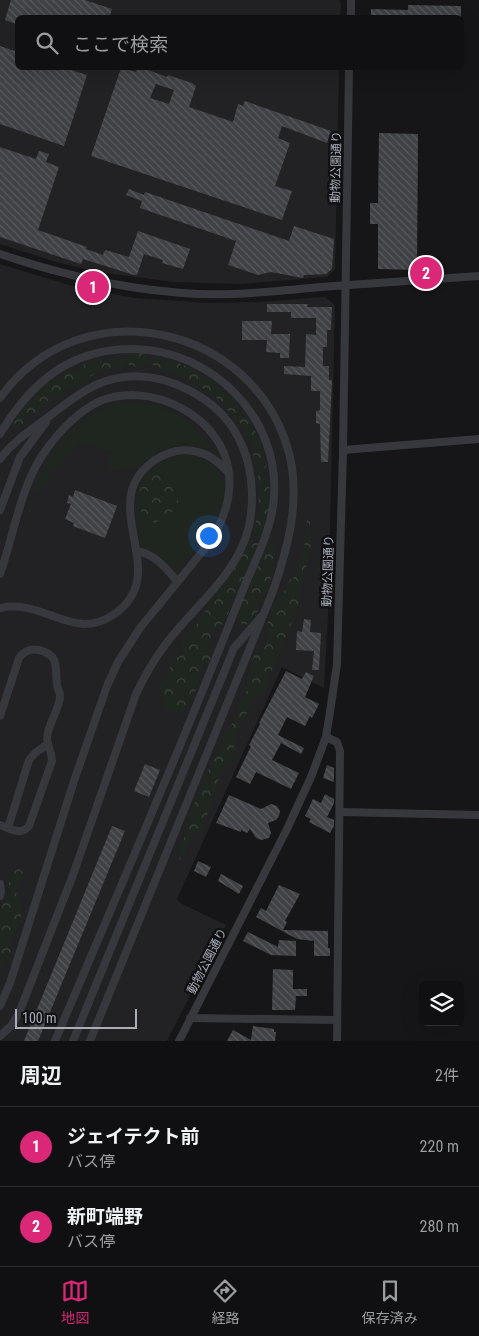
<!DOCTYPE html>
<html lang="ja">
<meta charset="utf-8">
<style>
:root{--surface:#101012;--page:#1e1e20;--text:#f1f3f6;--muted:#9c9d9f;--line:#303032;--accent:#db2777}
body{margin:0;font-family:"Roboto Condensed","Noto Sans JP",sans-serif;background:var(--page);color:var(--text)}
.controls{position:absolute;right:15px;bottom:15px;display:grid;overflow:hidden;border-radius:8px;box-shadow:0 5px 20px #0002}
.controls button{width:45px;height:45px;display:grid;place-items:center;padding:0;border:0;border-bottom:1px solid var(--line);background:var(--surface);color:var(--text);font:25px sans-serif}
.scale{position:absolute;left:15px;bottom:12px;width:122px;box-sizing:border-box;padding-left:5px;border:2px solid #a8adb8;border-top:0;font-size:14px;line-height:18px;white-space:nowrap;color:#a8adb8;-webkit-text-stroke:4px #111113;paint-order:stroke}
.you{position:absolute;left:208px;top:535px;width:18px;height:18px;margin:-12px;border:4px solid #fff;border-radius:50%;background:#1a73e8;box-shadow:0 0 0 8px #1a73e833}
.badge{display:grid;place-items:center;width:32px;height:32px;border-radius:50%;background:var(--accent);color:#fff;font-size:16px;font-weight:700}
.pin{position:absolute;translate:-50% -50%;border:2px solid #fff;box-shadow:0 1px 5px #0006}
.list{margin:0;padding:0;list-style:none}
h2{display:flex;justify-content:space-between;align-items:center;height:65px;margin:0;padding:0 20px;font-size:21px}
h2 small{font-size:16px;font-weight:400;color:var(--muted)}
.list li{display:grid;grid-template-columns:32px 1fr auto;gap:15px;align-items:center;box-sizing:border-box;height:80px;padding:0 20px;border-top:1px solid var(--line)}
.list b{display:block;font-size:19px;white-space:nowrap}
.list p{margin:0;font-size:16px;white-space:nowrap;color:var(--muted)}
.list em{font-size:16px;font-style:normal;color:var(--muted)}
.icon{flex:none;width:28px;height:28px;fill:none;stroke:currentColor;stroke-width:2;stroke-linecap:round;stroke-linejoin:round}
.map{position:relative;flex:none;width:479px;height:1041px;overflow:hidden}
.search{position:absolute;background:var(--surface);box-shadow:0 5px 20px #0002;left:15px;right:15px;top:15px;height:55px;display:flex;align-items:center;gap:12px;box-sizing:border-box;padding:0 18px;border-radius:8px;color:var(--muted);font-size:19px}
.sheet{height:225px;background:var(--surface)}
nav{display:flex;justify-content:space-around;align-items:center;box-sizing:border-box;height:70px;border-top:1px solid var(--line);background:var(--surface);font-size:14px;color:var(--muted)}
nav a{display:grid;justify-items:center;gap:2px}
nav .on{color:var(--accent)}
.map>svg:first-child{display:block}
.built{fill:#222225}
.grass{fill:#1e261f}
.forest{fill:url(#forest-crowns)}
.building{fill:url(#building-back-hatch);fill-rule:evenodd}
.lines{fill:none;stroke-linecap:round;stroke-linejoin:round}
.minor{stroke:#37383d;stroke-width:8}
.labels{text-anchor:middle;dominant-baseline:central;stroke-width:5;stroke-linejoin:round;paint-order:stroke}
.street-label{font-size:12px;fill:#a8adb8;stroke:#111113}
</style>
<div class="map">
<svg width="479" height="1041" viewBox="0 0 479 1041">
<defs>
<pattern id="forest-crowns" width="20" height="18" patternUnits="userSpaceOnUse" patternTransform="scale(1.25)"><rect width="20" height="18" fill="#1e261f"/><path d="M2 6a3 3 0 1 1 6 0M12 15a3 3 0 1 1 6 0" fill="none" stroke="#3c433d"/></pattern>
<pattern id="building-back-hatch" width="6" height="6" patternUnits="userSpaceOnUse" patternTransform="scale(1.25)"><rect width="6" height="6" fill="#404145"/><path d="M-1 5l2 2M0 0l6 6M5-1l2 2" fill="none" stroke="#595a5e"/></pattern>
</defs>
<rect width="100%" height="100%" fill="#161618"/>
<!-- built -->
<g class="built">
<path d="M0 0H339L341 3 340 17 18 18V68H339L335 269 327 277 240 284 174 282 97 272 56 262 0 244Z"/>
<path d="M0 264 79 288 135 298 210 303 258 302 325 297 335 305 328 615 324 688 282 667 177 899 180 903 226 925 167 1041H0Z"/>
</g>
<!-- grass -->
<g class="grass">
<path d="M136 402C170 404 189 420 210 445L206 449 187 445 170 447 157 453 141 465 108 472 107 464 111 452 81 443C63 457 51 473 40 493L34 489C50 444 87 404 136 402Z"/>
<path d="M186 455C233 462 232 496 211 530 201 545 188 558 177 572 167 563 156 548 141 549 139 534 135 517 136 502 138 475 160 456 186 455Z"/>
</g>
<!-- forest -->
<g class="forest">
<path d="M135 352H143L150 361 161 356 167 361 176 360 181 365 194 367 204 377 216 380 225 392 231 394 238 401 241 416 249 419 260 442 267 465 263 471C276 494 270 511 263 535L257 538 254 531 259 507 258 478 251 444 240 423 214 395 182 376 150 364 137 367 125 363 120 371C117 371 112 369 108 369 92 370 83 388 66 389L61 396 49 399 38 412 28 416 22 425 16 428 11 426 15 419 20 415 22 407 44 385 54 381 66 371 76 372C88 361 93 355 109 363L117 356 129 358Z"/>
<path d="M158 467 162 469 163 480C177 485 177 489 178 503L170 515 155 523C152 522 147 520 145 518 133 503 140 474 158 467Z"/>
<path d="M310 517 311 544 297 609 264 690 254 699 236 734 232 760 220 774 209 810 200 831 194 832 184 856 179 860V846L186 835 192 809 206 774 216 757 224 736 238 715V705L244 700 247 687V678L255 653 267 645C266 632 267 617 274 605 279 597 287 591 288 581L296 576 300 559 304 551 307 519Z"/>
<path d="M254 540 258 544 259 550 261 551 267 546 273 543 277 549 273 570 268 587 256 615 244 626 236 617V597L223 624 211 630 213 657 202 666 197 688 182 713 167 710 157 689 168 677 171 661 184 654 181 644C191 631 202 618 210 603 220 584 233 548 254 540Z"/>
<path d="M17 867 23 872 16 892 22 909 20 925 12 937C13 952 7 962 0 974V917L2 902 9 891V878Z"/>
</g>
<!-- building -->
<g class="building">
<path d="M11 0H85L112 9 109 18H18V25L5 20Z"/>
<path d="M408 5 461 6V18H371V9L408 10Z"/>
<path d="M0 46 18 52V68H65L87 75 64 146 0 124Z"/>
<path d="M121 68 136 72 138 68H143L167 77 168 75 192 83 196 86 189 107 233 122 238 104 243 106 245 101 331 131 327 143 282 126 278 138 290 143 275 186 292 191 282 220 91 156ZM156 84 174 90 169 104 150 98Z"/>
<path d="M379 133 418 134 417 270 378 269V224H370V203H378Z"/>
<path d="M0 147 36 159 39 151 49 154 46 162 59 167 38 230 87 247 86 249 103 255 105 250 129 257 138 231 190 249 183 269 162 263 163 260 144 254 137 275H134L83 259 81 264 0 237Z"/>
<path d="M129 189 144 195 145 192 289 241 294 226 334 239 332 269 326 274 304 275 303 278 271 272 258 275 228 265 236 241 140 208 142 201 126 195Z"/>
<path d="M267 304H308L307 307H332L331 330H327V347H323V366H329V380H332L328 462H321L320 424 316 423V411L320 410V391H311V376L284 374V366L305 367 306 334 316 335V318H291V312H267Z"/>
<path d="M242 321H272L271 334H290L289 358H280V353L266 352 267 340H242Z"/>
<path d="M75 490 117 506 105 538 73 526 74 523 65 519 71 504 67 503 69 495 73 497Z"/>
<path d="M304 619 311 620 310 632 321 633 319 670H312L314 651 296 650 297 631 302 632Z"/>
<path d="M286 671 302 679 306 672 314 676 305 697 319 704 312 718 310 716 305 726 287 717 278 735 304 748 301 754 281 743 272 760 299 773 291 789 256 772 250 784 236 777 251 746 249 745 260 724 259 723Z"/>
<path d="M145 764 160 770 149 797 134 791Z"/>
<path d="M327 765 334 768V782L323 778Z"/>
<path d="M325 794 334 799V803L327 817 334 820V826L330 833 309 822 311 819 305 816 313 799 321 803Z"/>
<path d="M229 795 261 809 271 804 277 806 280 811 279 816 276 820 268 823 271 833 269 838 261 840 256 838 250 829 247 833 241 830V832L216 823Z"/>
<path d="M112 826 125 831 38 1041H24Z"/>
<path d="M198 861 211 867 206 877 194 871Z"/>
<path d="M221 874 243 886 239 894 218 881Z"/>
<path d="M279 885 300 894 285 921 287 922 283 930 328 931V948H330V956H314V941L297 939 256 917 261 908 266 911Z"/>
<path d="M248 932 278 947 279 940 296 941V956L271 955 243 941Z"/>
<path d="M273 969 293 970V989H307V996H296L295 1010H272Z"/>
<path d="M253 1026 274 1029V1032H276L275 1041H227L233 1030 251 1040Z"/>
</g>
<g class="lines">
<!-- minor -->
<g class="minor">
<path d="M351 18V0"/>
<path d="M0 254C65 276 131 291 200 294 240 295 280 291 320 287 373 283 426 280 479 276"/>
<path d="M0 398C81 285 258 324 290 457 300 502 288 548 273 591L90 1041"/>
<path d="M0 434C31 382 71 348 134 349 212 350 280 418 274 497 272 528 257 557 245 585 237 605 229 625 221 645 168 778 111 909 55 1041"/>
<path d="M343 450 479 439"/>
<path d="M0 459C14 440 33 429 51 415 75 397 93 381 124 377 167 372 218 398 238 437 252 462 255 498 249 526 238 575 193 607 165 645 154 660 144 677 136 694L73 875 19 1013 11 1026 0 1036"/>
<path d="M0 510 20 457 46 422"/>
<path d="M136 551C154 553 166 568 177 581"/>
<path d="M0 574C14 535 21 483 46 450 59 432 78 412 98 402 149 379 223 416 229 473 232 501 222 525 206 547L140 628 118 662 107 686 74 781 10 983 0 1006"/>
<path d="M0 608C43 598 73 642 113 615 161 583 124 537 131 494 137 466 169 444 198 452 211 455 220 464 229 473"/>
<path d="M0 716 19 658C25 651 30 648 39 650 60 655 55 668 57 684 57 689 61 693 60 698 58 712 47 726 47 739 47 747 52 750 52 761L29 826C21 836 11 829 0 825"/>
<path d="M326 737 337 742 340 751 337 1041"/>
<path d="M340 812 479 815"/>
<path d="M8 828 29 760 35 753 48 744"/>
<path d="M0 884 1 891 0 896"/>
<path d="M190 1018 337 1020"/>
<path d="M73 1041 234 648 261 617"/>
<path d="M179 1041 287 829 311 777 326 737 330 712 337 664 343 450 349 68"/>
</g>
</g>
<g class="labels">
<!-- street labels -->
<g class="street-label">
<text transform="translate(336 167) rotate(-89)">動物公園通り</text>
<text transform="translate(328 571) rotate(-88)">動物公園通り</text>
<text transform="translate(207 961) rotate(-63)">動物公園通り</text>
</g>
</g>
</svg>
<div class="controls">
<button><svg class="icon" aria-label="layers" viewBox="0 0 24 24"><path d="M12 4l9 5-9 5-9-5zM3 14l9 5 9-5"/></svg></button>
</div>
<div class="scale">100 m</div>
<div class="you"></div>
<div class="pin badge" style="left:93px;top:287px">1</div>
<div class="pin badge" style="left:426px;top:273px">2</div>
<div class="search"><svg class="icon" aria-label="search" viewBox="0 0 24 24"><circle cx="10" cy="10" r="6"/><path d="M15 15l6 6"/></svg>ここで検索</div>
</div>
<section class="sheet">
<h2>周辺<small>2件</small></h2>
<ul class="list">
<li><span class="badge">1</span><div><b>ジェイテクト前</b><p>バス停</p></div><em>220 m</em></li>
<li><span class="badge">2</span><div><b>新町端野</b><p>バス停</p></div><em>280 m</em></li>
</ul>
</section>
<nav>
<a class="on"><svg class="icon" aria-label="map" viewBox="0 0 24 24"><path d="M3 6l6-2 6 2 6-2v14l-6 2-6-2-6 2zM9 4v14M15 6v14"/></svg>地図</a>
<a><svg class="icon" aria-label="directions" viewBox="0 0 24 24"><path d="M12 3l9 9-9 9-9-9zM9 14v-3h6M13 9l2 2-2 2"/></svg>経路</a>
<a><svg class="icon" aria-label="saved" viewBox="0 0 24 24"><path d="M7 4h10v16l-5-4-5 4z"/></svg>保存済み</a>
</nav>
